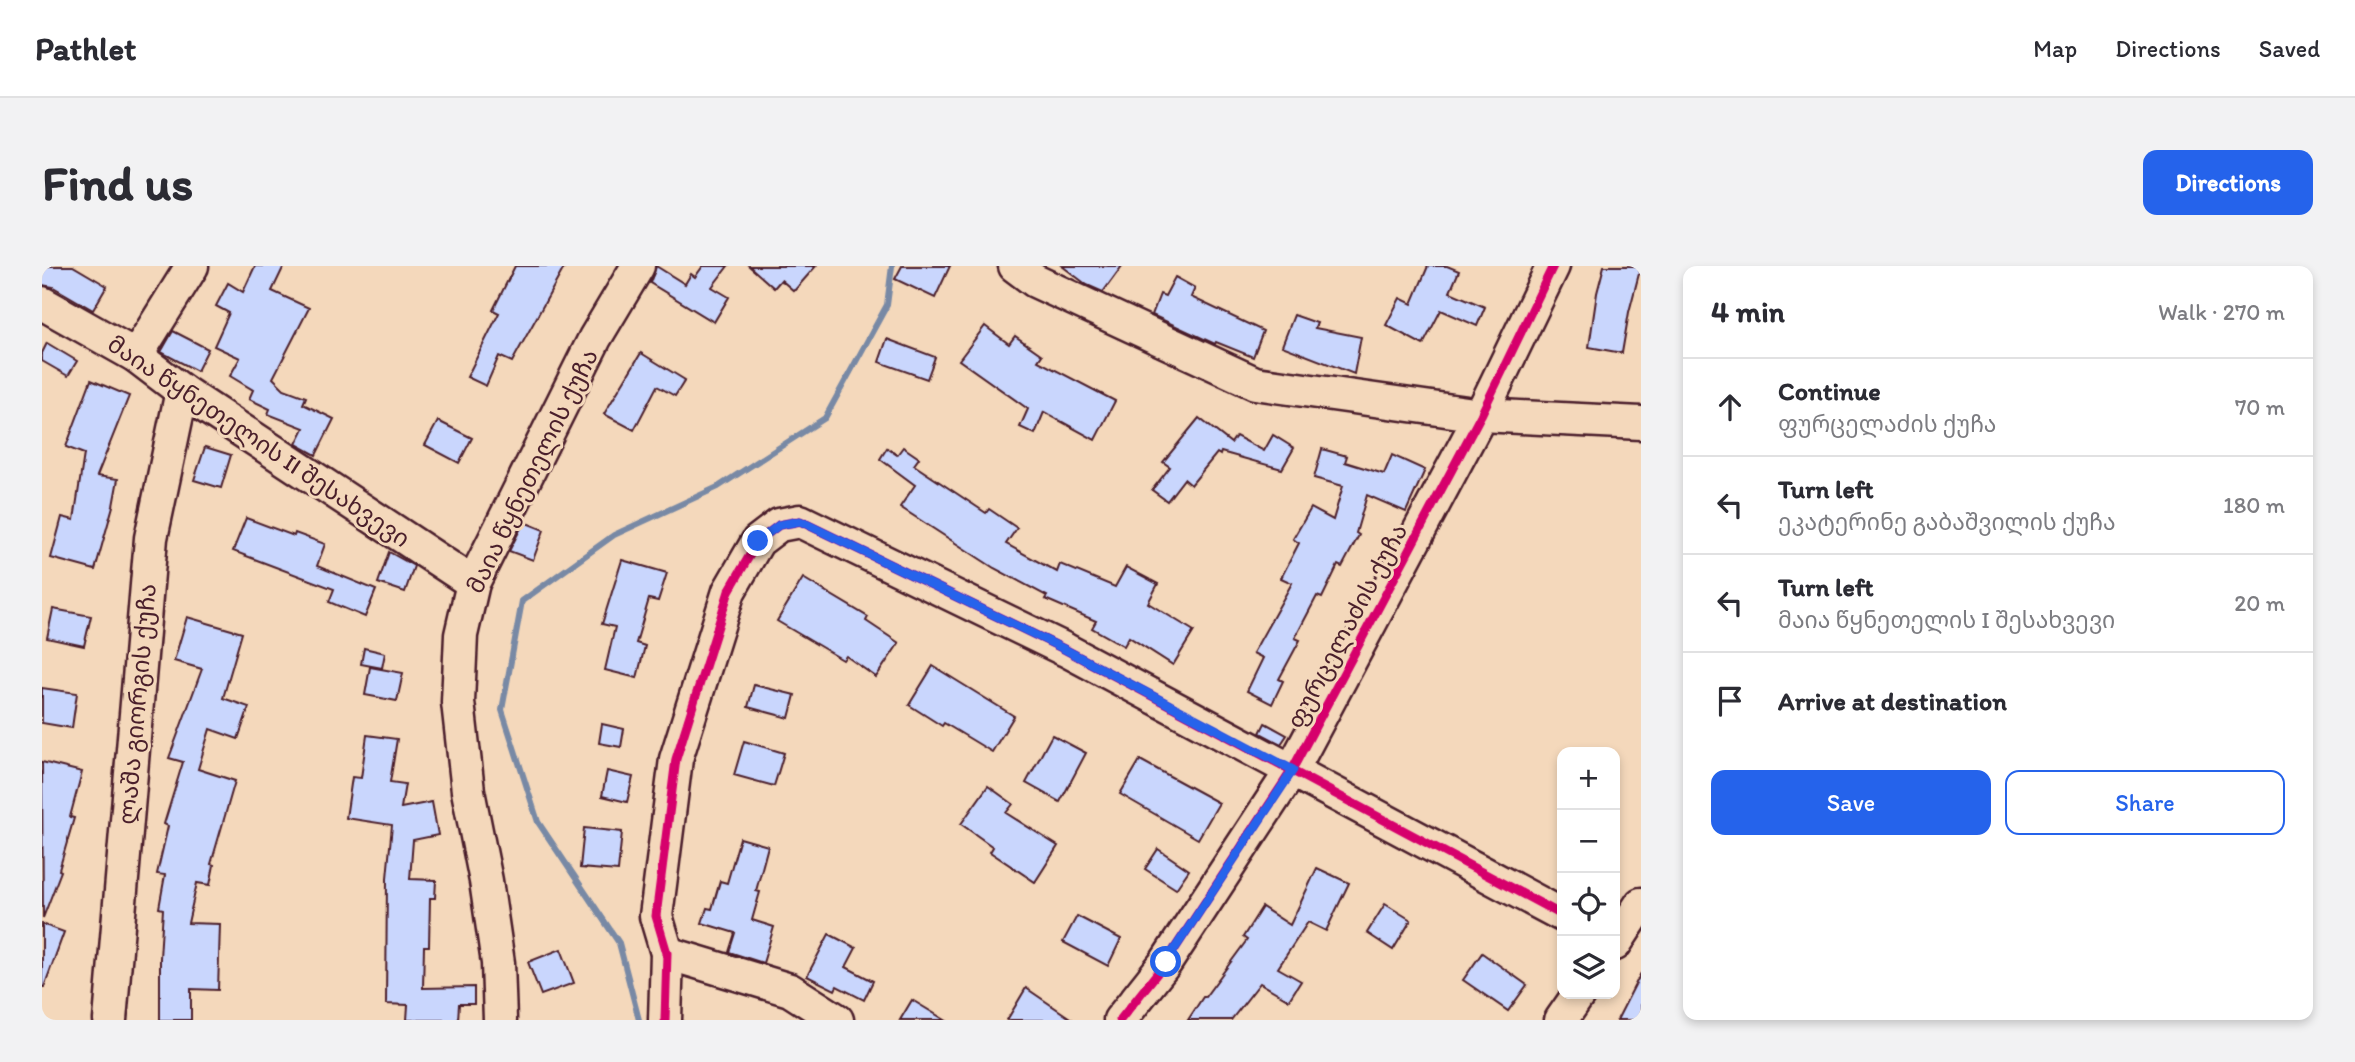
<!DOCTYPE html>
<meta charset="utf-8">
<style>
:root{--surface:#fff;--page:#f2f2f3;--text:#2b2b33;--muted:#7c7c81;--line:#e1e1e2;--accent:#2563eb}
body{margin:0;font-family:Itim,"Noto Sans Georgian",sans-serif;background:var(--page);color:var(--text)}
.controls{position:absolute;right:21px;bottom:21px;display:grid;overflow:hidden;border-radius:14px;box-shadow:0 4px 10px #0003}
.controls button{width:63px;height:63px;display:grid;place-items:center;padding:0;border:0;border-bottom:2px solid var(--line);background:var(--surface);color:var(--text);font:35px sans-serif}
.stop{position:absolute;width:21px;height:21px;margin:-16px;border:5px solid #2563eb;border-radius:50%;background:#fff}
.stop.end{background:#2563eb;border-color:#fff;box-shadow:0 2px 7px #0008}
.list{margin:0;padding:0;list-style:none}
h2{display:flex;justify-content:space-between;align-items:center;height:91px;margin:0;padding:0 28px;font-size:30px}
h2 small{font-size:23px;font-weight:400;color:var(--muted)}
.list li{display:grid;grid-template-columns:46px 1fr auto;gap:21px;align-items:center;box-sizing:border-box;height:98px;padding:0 28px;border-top:2px solid var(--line)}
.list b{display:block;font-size:26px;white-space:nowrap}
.list p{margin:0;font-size:23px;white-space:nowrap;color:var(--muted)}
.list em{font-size:23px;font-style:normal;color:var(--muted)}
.actions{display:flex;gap:14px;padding:21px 28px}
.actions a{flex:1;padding:16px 0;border:2px solid var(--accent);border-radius:14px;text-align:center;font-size:24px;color:var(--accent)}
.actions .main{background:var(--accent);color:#fff}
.icon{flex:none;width:38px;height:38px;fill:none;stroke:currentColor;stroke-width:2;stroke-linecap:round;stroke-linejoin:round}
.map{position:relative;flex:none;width:1599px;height:754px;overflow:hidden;border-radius:14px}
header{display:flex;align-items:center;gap:42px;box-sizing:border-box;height:98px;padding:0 35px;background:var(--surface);border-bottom:2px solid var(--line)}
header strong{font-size:33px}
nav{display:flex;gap:38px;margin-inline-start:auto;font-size:24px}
.intro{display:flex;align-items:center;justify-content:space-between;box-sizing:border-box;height:168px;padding:0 42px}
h1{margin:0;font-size:49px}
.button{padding:18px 32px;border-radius:14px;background:var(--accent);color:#fff;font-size:24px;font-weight:700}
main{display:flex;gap:42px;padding:0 42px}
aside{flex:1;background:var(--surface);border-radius:14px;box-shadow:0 4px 10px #0003}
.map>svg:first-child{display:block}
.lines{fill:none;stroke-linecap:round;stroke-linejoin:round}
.stream{stroke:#7889a5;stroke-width:6}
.building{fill:#c9d6fd;stroke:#4a1f2b;stroke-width:2}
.minor-casing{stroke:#4a1f2b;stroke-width:37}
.minor{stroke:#f4d8bb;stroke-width:32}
.cycleway-casing{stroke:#f4d8bb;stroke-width:13}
.cycleway{stroke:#d6006c;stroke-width:9}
.route{stroke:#2563eb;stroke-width:9}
.labels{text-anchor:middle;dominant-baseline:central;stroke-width:6;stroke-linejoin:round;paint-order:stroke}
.street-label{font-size:24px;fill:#4a1f2b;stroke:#f4d8bb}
</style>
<header>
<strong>Pathlet</strong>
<nav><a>Map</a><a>Directions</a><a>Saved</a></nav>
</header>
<div class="intro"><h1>Find us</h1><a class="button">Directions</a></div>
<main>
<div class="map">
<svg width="1599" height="754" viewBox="0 0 1599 754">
<rect width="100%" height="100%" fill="#f4d8bb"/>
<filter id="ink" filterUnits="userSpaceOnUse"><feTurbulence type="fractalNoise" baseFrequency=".0143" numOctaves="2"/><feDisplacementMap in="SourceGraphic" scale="14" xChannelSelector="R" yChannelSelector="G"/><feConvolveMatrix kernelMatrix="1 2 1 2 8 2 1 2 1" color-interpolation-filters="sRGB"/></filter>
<g filter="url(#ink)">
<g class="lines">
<!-- stream -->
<path class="stream" d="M597 754 577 677 496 556 460 444 480 335 572 269 676 221 783 152 845 39 850 0"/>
</g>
<!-- building -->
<g class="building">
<path d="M0 0H31L65 20 51 44 11 21 0 19Z"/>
<path d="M213 0H242L230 25 267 42 231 112 242 123 264 131 261 138 292 153 274 189 254 178 262 162 226 148 228 143 207 133 211 124 188 110 198 92 172 80 187 47 174 40 186 17 201 26Z"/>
<path d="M473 0H523L470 96 457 90 444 120 425 111 457 47 451 44Z"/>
<path d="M614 0 643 18 649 8 653 11 661 0H686L670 21 687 31 672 56 608 17Z"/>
<path d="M707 0H774L752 25 739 14 732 22Z"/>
<path d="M860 0H908L893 32 853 13Z"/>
<path d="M1020 0H1080L1061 26 1045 19Z"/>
<path d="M1386 0H1405L1417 5 1408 26 1443 41 1435 60 1399 44 1381 79 1344 59 1358 32 1370 38Z"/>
<path d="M1562 0H1599L1587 46 1580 87 1547 81 1555 27Z"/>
<path d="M1133 11 1153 22 1149 31 1221 65 1211 91 1174 76 1173 78 1110 49 1118 28 1123 30Z"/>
<path d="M1252 49 1275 57 1273 62 1319 71 1312 108 1240 80Z"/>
<path d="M943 60 967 78 973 70 1000 89 996 95 1073 135 1053 174 1002 146 993 168 978 161 986 143 917 94Z"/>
<path d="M131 65 166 83 155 105 119 86Z"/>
<path d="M845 73 893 91 885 113 837 96Z"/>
<path d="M5 77 35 95 26 110 0 95V87Z"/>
<path d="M599 87 643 114 633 130 615 120 592 164 562 148Z"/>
<path d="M49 114 87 130 55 210 76 213 71 240 53 304 9 292 20 251 32 254 42 188 24 181Z"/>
<path d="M1157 152 1189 177 1194 170 1222 185 1231 169 1252 182 1240 203 1179 186 1178 189 1175 187 1149 219 1142 213 1125 235 1110 224 1128 201 1121 196Z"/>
<path d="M396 155 430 172 417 197 383 179Z"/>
<path d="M163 181 189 189 179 222 152 214Z"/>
<path d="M861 181 877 192 872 199 944 247 947 243 975 262 964 278 1015 306 1018 298 1073 321 1084 301 1116 318 1106 337 1152 365 1131 399 1087 371 1082 380 1050 362 1054 355 1003 333 1005 330 952 302 858 241 873 219 838 193 845 182 855 189Z"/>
<path d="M1280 183 1305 190 1303 196 1342 208 1350 189 1383 204 1364 246 1325 229 1314 267 1317 269 1300 301 1296 299 1280 332 1275 330 1253 372 1258 374 1237 413 1241 415 1230 438 1205 425 1221 392 1211 387 1250 317 1239 312 1257 277 1251 273 1269 242 1291 254 1301 220 1272 212Z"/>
<path d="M204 252 252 270 253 267 283 278 275 300 334 324 323 351 287 336 292 323 191 285Z"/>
<path d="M482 256 502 264 491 294 467 285Z"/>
<path d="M347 286 372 300 363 326 336 317Z"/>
<path d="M580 294 625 307 616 335 607 333 594 377 603 380 595 412 563 404 573 361 560 358Z"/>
<path d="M761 312 826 351 824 355 857 377 834 411 804 390 801 394 735 355Z"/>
<path d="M11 343 49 350 42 380 5 372Z"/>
<path d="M145 351 200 367 181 432 207 441 196 473 168 463 156 503 193 515 169 598 172 599 168 619 155 617 146 657 178 658 176 724 149 723V754H118V692L121 643 117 642 123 609 115 608 126 560 122 558 141 496 127 492 160 403 132 395Z"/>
<path d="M322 382 343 387 340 402 319 398Z"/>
<path d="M891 400 972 450 950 486 902 457 900 460 867 439Z"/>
<path d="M328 401 361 407 355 435 323 429Z"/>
<path d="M712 419 753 429 747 452 706 441Z"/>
<path d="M0 422 35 427 30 462 0 457Z"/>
<path d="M1223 457 1245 469 1239 478 1218 467Z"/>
<path d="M560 458 582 463 579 481 557 477Z"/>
<path d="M325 469 355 473 348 516 363 518 359 542 390 536 396 569 371 574 368 613 394 614 393 632H388L387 680H382L381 722 432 721V738H417L416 754H365L366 739 344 738 345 612 350 559 304 552 310 511 319 512Z"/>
<path d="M1010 469 1044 487 1018 536 984 517Z"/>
<path d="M702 475 742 487 732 520 692 509Z"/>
<path d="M1098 494 1177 537 1156 573 1078 528Z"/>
<path d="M0 496 40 506 28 551 32 552 17 604 19 605 1 652Z"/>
<path d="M565 505 591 511 585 536 560 530Z"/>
<path d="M946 520 971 538 964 547 1016 580 993 616 948 586 951 581 919 558Z"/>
<path d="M542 562 580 566 576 605 538 602Z"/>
<path d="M698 572 726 580 714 625 718 626 710 654 732 661 721 697 687 686 693 667 660 657 665 642 670 643 678 615 685 617Z"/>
<path d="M1116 583 1147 604 1134 623 1103 603Z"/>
<path d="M1275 602 1307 617 1284 665 1266 656 1236 702 1259 715 1247 734 1218 717 1189 754H1146L1161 731H1163L1205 674 1201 671 1220 641 1248 659Z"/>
<path d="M1343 638 1369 654 1351 684 1325 667Z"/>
<path d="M1035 650 1079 673 1066 700 1021 676Z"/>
<path d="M0 658 22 666 2 721H0Z"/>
<path d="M787 668 814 682 804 701 831 715 822 734 795 720 793 724 765 710Z"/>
<path d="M519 683 532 717 499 729 486 696Z"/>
<path d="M1440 687 1485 719 1466 745 1421 714Z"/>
<path d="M1599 707V754H1575Z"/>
<path d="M984 722 1031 754H965Z"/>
<path d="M870 734 903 754H858Z"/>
</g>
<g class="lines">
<defs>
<g id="minor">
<path d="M973 0 993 15 1213 117 1439 149 1599 157"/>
<path d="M0 37 94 90 140 125 431 317"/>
<path d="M94 90 150 0"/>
<path d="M1573 678 1599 638"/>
<path d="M625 687 748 724 795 754"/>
<path d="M68 754 109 272 140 125"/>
<path d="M458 754 456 697 444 615 426 525 416 436 419 369 431 317 553 72 596 0"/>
<path d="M623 754 625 687 614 650 634 493 687 325 716 275 737 259 758 255 1024 384 1520 649"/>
<path d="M1078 754 1124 696 1250 504 1439 149 1511 0"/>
<path d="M1519 754 1537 728"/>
</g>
</defs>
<!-- minor casing -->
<use href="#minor" class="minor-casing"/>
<!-- minor -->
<use href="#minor" class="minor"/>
<defs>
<g id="cycleway">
<path d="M623 754 625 687 614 650 634 493 687 325 716 275 737 259 758 255 1024 384 1520 649"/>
<path d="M1078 754 1124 696 1250 504 1439 149 1511 0"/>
</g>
</defs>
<!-- cycleway casing -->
<use href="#cycleway" class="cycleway-casing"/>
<!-- cycleway -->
<use href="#cycleway" class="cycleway"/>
</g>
</g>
<g class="lines" filter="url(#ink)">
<!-- route -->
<path class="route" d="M716 275 737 259 758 255 1024 384 1251 504 1124 696"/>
</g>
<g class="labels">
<!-- street labels -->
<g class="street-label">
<text transform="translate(217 175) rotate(34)">მაია წყნეთელის II შესახვევი</text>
<text transform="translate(490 205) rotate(-64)">მაია წყნეთელის ქუჩა</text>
<text transform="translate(1305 360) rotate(-62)">ფურცელაძის ქუჩა</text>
<text transform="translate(95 438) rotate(-85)">ლაშა გიორგის ქუჩა</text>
</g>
</g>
</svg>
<div class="controls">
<button>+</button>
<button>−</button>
<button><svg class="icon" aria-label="locate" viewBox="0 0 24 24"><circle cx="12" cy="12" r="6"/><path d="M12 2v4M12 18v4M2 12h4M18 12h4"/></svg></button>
<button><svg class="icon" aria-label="layers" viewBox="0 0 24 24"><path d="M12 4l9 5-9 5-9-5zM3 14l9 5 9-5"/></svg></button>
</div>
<div class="stop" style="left:1124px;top:696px"></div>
<div class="stop end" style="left:716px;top:275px"></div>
</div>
<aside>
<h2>4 min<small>Walk · 270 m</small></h2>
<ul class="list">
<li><svg class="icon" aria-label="ahead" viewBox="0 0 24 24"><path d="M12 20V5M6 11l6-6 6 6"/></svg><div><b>Continue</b><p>ფურცელაძის ქუჩა</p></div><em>70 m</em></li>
<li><svg class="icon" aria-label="left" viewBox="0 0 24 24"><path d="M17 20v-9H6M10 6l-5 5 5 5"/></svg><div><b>Turn left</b><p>ეკატერინე გაბაშვილის ქუჩა</p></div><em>180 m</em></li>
<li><svg class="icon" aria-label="left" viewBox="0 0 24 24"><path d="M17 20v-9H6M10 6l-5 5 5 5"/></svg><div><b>Turn left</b><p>მაია წყნეთელის I შესახვევი</p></div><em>20 m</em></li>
<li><svg class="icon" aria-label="arrive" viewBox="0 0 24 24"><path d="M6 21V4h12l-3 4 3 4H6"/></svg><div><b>Arrive at destination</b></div></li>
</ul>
<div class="actions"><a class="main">Save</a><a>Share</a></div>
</aside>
</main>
